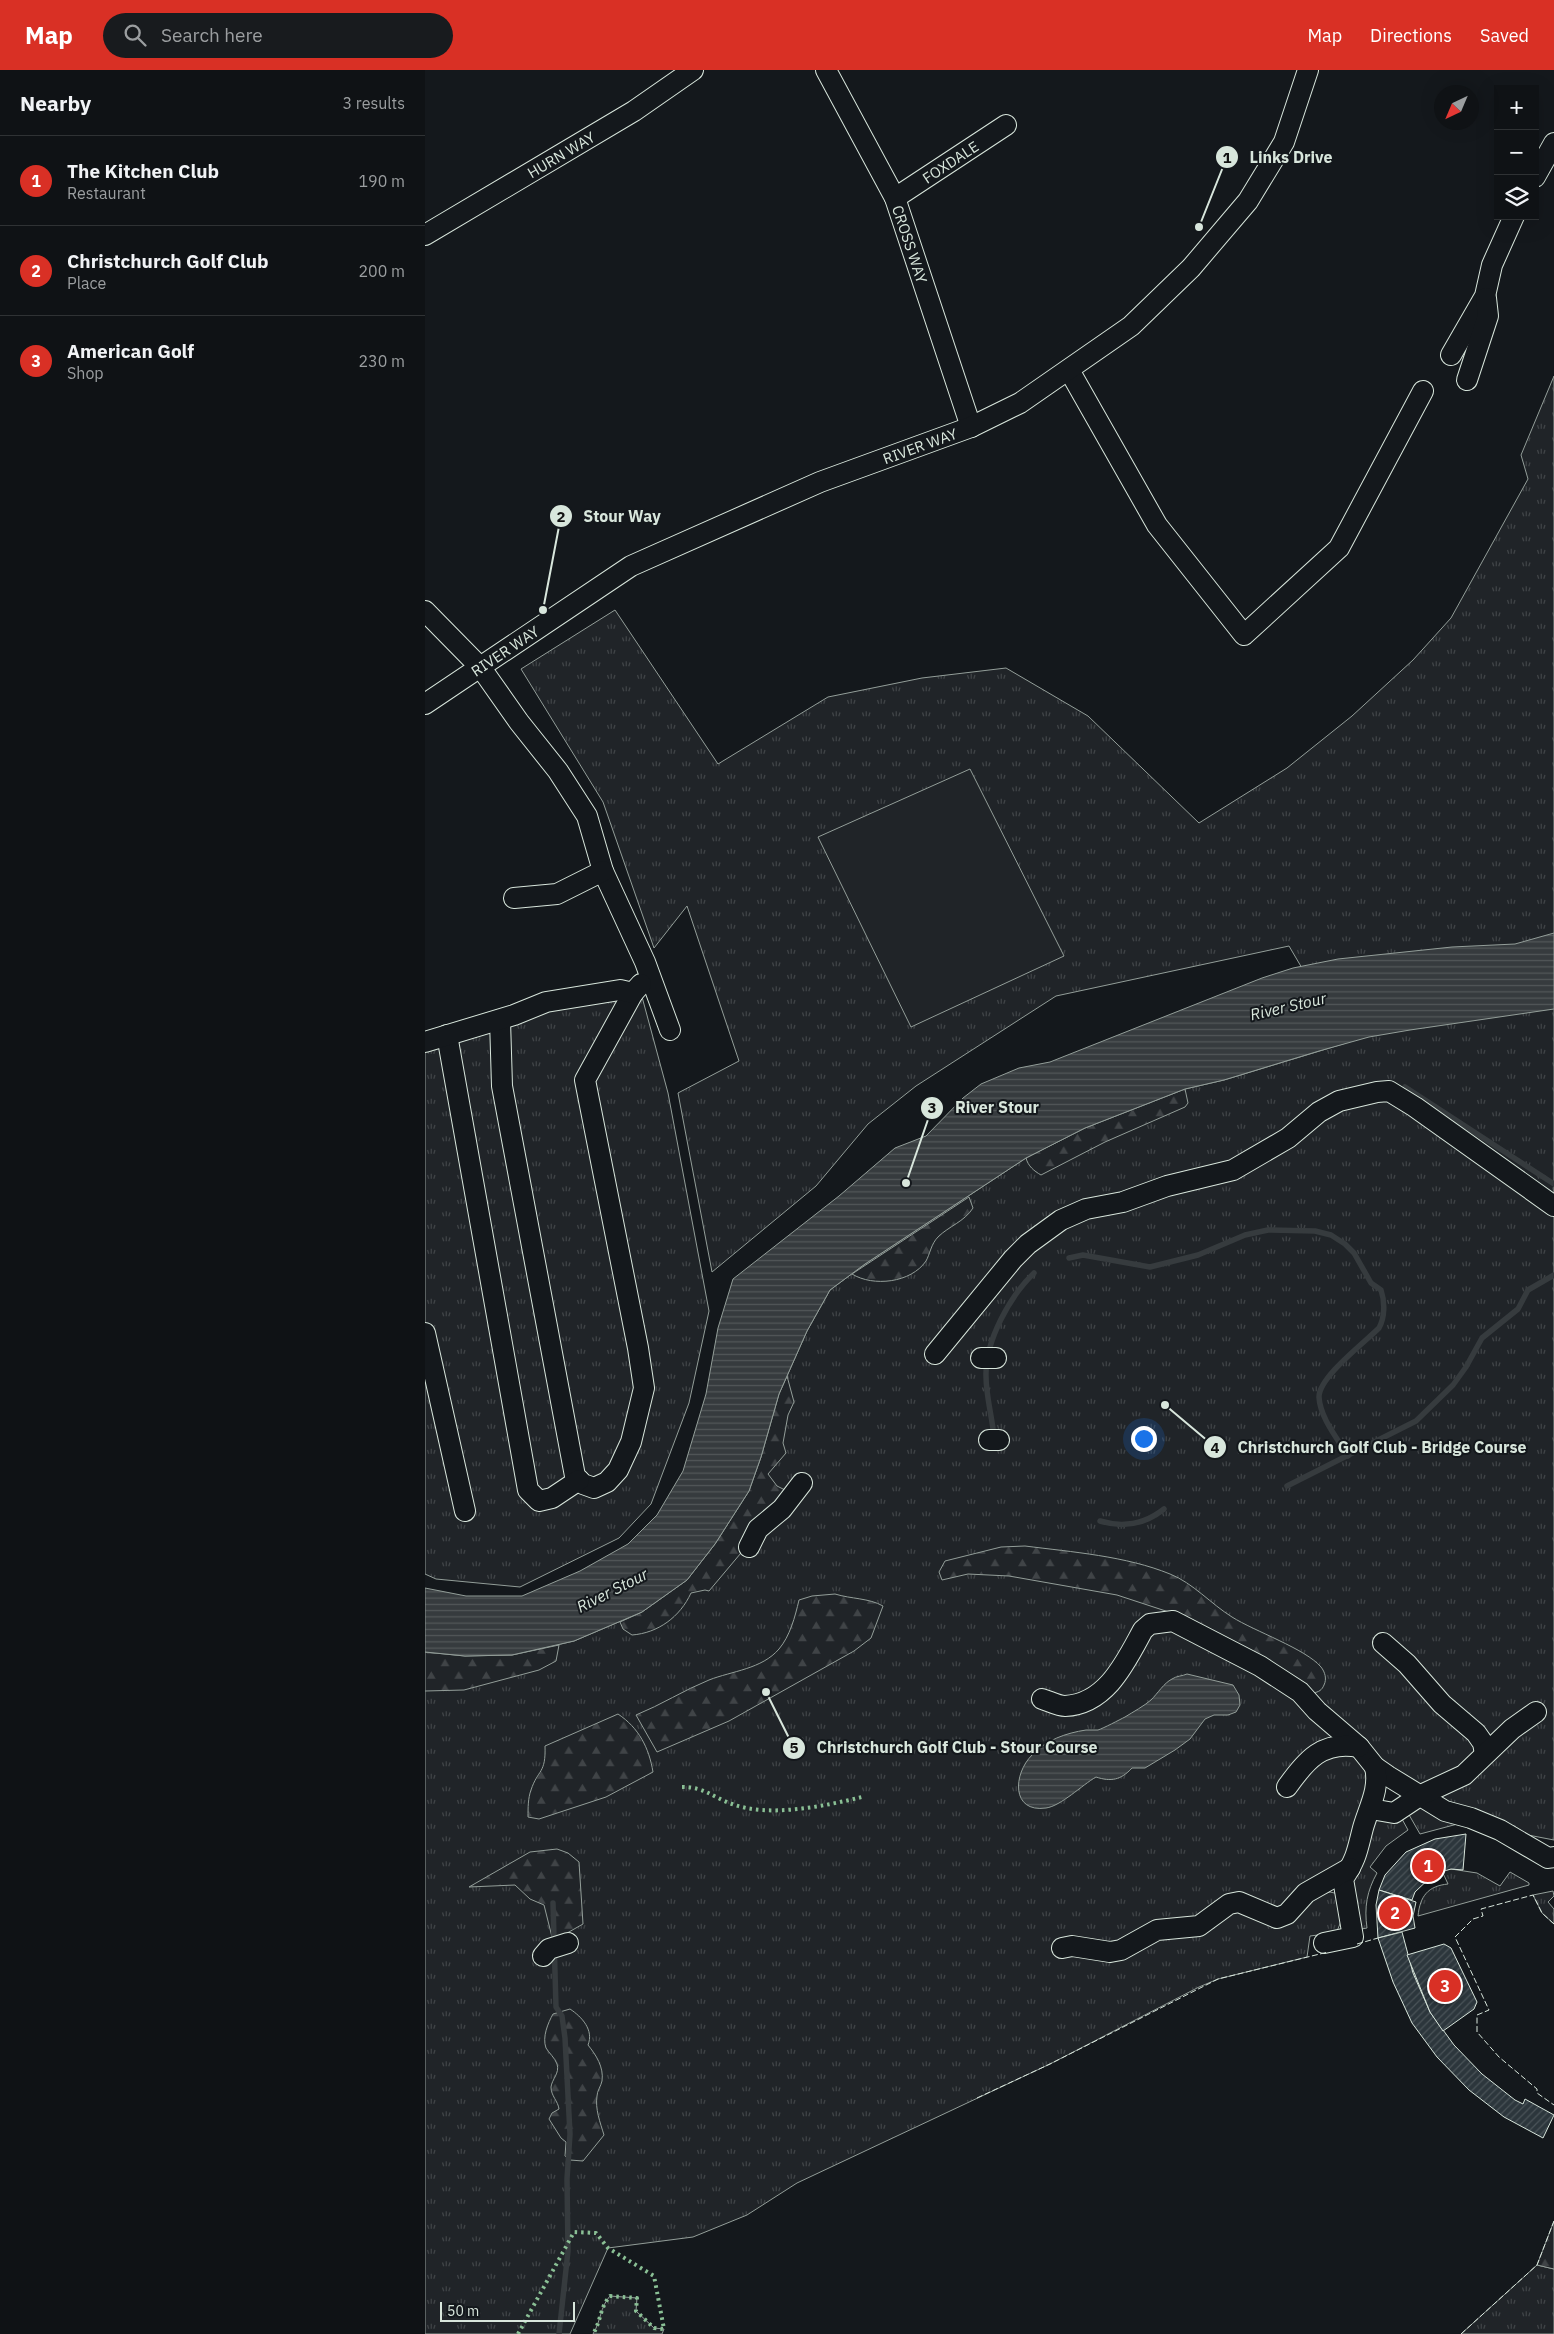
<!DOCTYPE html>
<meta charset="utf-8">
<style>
:root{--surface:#0f1215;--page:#181b1e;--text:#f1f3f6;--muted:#9b9ea0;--line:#2f3234;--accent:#d93025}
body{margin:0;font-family:"IBM Plex Sans",sans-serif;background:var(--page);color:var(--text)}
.controls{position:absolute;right:15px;top:15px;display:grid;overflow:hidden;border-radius:0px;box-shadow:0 5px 20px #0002}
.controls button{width:45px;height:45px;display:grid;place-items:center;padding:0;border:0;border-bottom:1px solid var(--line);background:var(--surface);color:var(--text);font:25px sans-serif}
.compass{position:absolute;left:1009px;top:15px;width:45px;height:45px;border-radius:50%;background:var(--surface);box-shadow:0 5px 20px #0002;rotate:224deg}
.scale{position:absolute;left:15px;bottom:12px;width:135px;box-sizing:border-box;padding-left:5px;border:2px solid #d8e6dc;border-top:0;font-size:14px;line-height:18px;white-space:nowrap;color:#d8e6dc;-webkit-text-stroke:4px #14181c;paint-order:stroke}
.you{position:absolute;left:718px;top:1368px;width:18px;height:18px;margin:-12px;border:4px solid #fff;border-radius:50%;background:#1a73e8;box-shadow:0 0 0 8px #1a73e833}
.badge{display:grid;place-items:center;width:32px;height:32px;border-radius:50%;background:var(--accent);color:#fff;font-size:16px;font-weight:700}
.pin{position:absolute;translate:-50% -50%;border:2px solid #fff;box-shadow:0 1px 5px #0006}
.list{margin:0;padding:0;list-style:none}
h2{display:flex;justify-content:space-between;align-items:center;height:65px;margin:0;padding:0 20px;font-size:21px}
h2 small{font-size:16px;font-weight:400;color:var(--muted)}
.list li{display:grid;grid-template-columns:32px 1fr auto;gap:15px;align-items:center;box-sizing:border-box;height:90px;padding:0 20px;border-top:1px solid var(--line)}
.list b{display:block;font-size:19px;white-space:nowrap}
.list p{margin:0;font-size:16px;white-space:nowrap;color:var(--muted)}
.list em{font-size:16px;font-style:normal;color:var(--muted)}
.icon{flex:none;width:28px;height:28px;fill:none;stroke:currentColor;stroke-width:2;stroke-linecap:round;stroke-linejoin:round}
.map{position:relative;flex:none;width:1129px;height:2264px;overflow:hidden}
header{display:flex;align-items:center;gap:30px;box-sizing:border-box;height:70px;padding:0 25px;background:var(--accent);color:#fff}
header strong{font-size:24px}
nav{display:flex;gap:28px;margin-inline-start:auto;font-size:18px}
.search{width:350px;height:45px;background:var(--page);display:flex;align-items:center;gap:12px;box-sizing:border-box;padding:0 18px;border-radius:28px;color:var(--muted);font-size:19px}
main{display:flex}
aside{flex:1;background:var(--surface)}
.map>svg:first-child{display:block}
.grass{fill:url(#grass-tufts);stroke:#939e99}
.forest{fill:url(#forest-firs);stroke:#939e99}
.pitch{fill:#202428;stroke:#939e99}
.water{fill:url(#water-rules);stroke:#939e99}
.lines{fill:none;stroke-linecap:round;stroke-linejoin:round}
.stream{stroke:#363b3e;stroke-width:5.5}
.building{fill:url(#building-hatch);stroke:#d8e6dc}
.minor-casing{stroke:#d8e6dc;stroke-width:22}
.minor{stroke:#14181c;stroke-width:20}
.hedge{stroke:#8ac095;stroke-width:4;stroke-dasharray:2.5 4;stroke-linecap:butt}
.fence{stroke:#d8e6dc;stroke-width:1;stroke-dasharray:6 2.5;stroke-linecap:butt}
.labels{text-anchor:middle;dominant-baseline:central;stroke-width:4;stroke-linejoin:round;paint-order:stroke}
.street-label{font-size:15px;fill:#d8e6dc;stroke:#14181c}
.water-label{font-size:16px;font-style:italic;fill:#d8e6dc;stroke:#14181c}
.leader{fill:none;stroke:#d8e6dc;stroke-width:2}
.callout-dot{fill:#d8e6dc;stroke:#14181c;stroke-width:2}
.mark-label{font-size:15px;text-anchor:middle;font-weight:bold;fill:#111}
.callout-label{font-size:16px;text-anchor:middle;font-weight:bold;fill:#d8e6dc;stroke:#14181c;stroke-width:4;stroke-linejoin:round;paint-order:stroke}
</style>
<header>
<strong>Map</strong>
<div class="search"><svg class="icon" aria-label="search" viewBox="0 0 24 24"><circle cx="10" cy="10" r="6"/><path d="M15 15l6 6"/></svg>Search here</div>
<nav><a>Map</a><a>Directions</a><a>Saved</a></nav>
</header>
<main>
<aside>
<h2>Nearby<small>3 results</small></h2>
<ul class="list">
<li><span class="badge">1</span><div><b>The Kitchen Club</b><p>Restaurant</p></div><em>190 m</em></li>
<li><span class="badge">2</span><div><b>Christchurch Golf Club</b><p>Place</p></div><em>200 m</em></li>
<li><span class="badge">3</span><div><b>American Golf</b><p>Shop</p></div><em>230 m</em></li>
</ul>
</aside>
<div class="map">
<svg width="1129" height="2264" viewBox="0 0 1129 2264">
<defs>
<pattern id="grass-tufts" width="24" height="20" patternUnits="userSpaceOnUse" patternTransform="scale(1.25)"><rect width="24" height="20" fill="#202428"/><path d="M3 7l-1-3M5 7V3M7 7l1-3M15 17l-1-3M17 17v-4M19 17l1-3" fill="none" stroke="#404447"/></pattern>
<pattern id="forest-firs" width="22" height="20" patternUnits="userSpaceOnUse" patternTransform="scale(1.25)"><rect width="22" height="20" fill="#202428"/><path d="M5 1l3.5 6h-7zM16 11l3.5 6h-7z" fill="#404447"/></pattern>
<pattern id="water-rules" width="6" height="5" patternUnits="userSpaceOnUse" patternTransform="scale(1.25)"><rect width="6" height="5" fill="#363b3e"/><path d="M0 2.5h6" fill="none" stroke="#525759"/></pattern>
<pattern id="building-hatch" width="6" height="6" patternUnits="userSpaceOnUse" patternTransform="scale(1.25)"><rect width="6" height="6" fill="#2c363c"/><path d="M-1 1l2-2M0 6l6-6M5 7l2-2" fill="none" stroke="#4a5358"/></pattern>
</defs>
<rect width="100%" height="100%" fill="#14181c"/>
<!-- grass -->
<g class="grass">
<path d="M1129 306V1770L1103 1765 1089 1756 1071 1752 946 1701 926 1789 887 1827 905 1822 914 1824 920 1842 912 1861 901 1864 885 1866 882 1887 793 1909 774 1917 625 1994 372 2113 322 2145 268 2167 183 2178 145 2264H0V1582L87 1585 149 1571 217 1542 290 1474 324 1421 354 1324 382 1261 405 1220 440 1194 601 1088 660 1058 760 1019 799 1010 921 973 864 876 631 926 491 1016 443 1054 391 1116 287 1202 253 1023 314 991 262 836 229 878 178 732 96 599 190 540 293 694 403 627 497 608 581 598 663 646 774 753 862 698 927 646 988 590 1026 548 1103 409 1096 385Z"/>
<path d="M213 912 243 1023 284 1241 264 1333 226 1434 194 1468 95 1517 11 1509 0 1504V964Z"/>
<path d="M992 1734 1040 1752 995 1764 983 1743Z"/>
<path d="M950 1748 977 1749 983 1760 961 1776 945 1797 952 1803C942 1821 939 1837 942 1858L931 1860 926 1801Z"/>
<path d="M1026 1799 1052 1803 1075 1816 1085 1802 1104 1813V1815L993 1846C995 1826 1003 1816 1023 1814L1017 1801Z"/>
<path d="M1128 1821 1129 1826 1123 1832 1129 1839V1854L1117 1843 1108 1825Z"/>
<path d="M1112 2195 1129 2199V2264H1036Z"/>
<path d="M185 2226 212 2228 211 2241 229 2258 239 2259 237 2264H168C176 2251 175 2237 185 2226Z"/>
</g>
<!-- forest -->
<g class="forest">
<path d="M760 1019 763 1033 760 1037 680 1072 616 1105C609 1101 603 1096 601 1088L660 1058Z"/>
<path d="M544 1127 548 1138C539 1152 524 1156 513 1167 506 1174 505 1184 501 1191 486 1213 448 1217 427 1204Z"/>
<path d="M362 1306 369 1332 363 1345 360 1362 358 1373 361 1383 343 1404 352 1416 360 1420 321 1477 284 1521 280 1520 266 1523C255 1547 233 1563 207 1565L198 1559 195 1552 217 1542 262 1510 290 1474 324 1421 336 1387 354 1324Z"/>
<path d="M600 1476C647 1482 701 1486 745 1504 768 1513 786 1534 807 1547 829 1561 881 1579 896 1597 900 1602 902 1609 899 1615 897 1620 894 1622 888 1623L759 1547 692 1525 584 1506 543 1504 517 1510 514 1502 520 1491 576 1477Z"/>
<path d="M410 1524C426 1529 444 1528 458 1536L446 1568 429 1581 304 1651 232 1682 211 1645C236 1635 259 1620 284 1610 307 1601 337 1599 354 1579 365 1566 370 1547 374 1530L387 1526Z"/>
<path d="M134 1575 131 1591 114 1600 39 1620 0 1621V1582L40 1586 87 1585Z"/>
<path d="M193 1644C214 1658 224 1678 228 1702L181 1727 114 1749 103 1747C103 1738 103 1728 106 1720 113 1699 121 1704 120 1676Z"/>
<path d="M132 1779 143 1783 154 1792 158 1854 128 1871 119 1835 105 1829 90 1815 44 1817 105 1782Z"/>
<path d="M145 1939C157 1947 169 1960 163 1975 171 1985 179 1997 177 2011 176 2016 172 2021 172 2026 170 2039 175 2052 179 2065L158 2091 145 2090 140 2086 141 2072 136 2068 124 2049 127 2043 134 2039C133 2031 126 2026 126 2017 127 2009 135 2003 132 1994 130 1988 124 1983 121 1978 117 1967 123 1953 128 1944Z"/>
<path d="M1129 2151V2199L1112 2195Z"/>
</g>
<!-- pitch -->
<path class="pitch" d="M545 699 639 886 486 957 393 767Z"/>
<!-- water -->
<g class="water">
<path d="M1129 863V939L985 960 944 967 894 981 799 1010 760 1019 660 1058 601 1088 440 1194 405 1220 382 1261 354 1324 336 1387 324 1421 290 1474 262 1510 217 1542 149 1571 87 1585 40 1586 0 1582V1518L41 1526H97L155 1501 203 1474 232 1445 258 1401 281 1324 293 1258 308 1209 414 1126 470 1078 501 1066 538 1028 556 1014 594 998 625 992 837 908 868 898 913 889 1027 877 1090 874Z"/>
<path d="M762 1604 808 1615 814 1625 815 1635 811 1642 803 1645H789L780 1649 765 1669 750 1680 720 1698H707C696 1710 686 1712 671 1707 657 1715 636 1736 621 1738 586 1743 588 1704 607 1685 621 1670 641 1663 661 1660 665 1660 669 1660 673 1660 679 1658 694 1650 700 1647 708 1642 719 1636 726 1630 733 1623 739 1613 747 1609 751 1606 758 1606 762 1604Z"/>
</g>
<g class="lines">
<!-- stream -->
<g class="stream">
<path d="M980 1017 1129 1114"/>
<path d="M644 1188 658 1185 725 1197 773 1185 820 1165 843 1160 890 1161 906 1165 920 1174 929 1183 946 1213 956 1220C960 1232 960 1247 954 1258 939 1273 894 1307 894 1327 895 1348 913 1369 923 1386"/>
<path d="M569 1367C567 1346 561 1326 561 1306 560 1271 585 1226 609 1203"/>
<path d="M862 1416 991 1351 1028 1315 1041 1297 1057 1268 1093 1239 1103 1220 1129 1205"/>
<path d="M675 1451C698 1458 720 1454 739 1439"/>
<path d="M128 1833 131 1937 137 1946 140 1968 145 2064 142 2109 143 2181 134 2264"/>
</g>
</g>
<!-- building -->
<g class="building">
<path d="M1041 1764 1038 1800 1026 1799 1009 1804 990 1822 987 1830 954 1820 960 1805 981 1782 1010 1769Z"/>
<path d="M954 1820 991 1832 988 1846 990 1858 953 1868 951 1835Z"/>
<path d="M977 1862 988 1903 1005 1942 1029 1975 1057 2004 1090 2030 1098 2034 1100 2029 1129 2045 1118 2068 1079 2047 1044 2020 1012 1987 987 1953 968 1912 953 1868Z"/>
<path d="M1019 1874 1026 1878 1052 1932 1049 1939 1018 1961 1005 1942 982 1885Z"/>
</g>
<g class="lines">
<defs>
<g id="minor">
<path id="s1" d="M401 0 470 128 546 357"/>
<path d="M1110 107 1129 73"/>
<path id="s2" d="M470 128 581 55"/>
<path id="s3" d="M0 165 209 41 268 0"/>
<path d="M1026 285 1060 226 1067 195 1089 146"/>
<path d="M644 300 732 455 819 565 914 478 998 321"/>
<path d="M1042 310 1063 246 1061 228"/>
<path d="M0 541 56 598 94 652 133 701 162 746 178 801 220 892 245 960"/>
<path id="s4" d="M0 634 206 496 395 412 546 357 595 333 706 256 766 198 823 131 859 72 883 0"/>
<path d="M89 828 132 824 178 801"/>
<path d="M75 950 77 1016 150 1406 158 1414 169 1418 182 1412 193 1400 206 1372 219 1318 213 1278 160 1010 208 923"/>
<path d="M22 965 103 1420 114 1431 127 1428 154 1410"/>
<path d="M0 972 89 945 121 932 195 920 208 923 216 914"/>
<path d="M0 1263 40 1441"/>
<path d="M510 1284 588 1189 603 1174 636 1150 661 1139 698 1132 742 1116 808 1100 863 1068 894 1042 914 1031 952 1022 964 1021 990 1037 1129 1136"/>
<path d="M556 1288H571"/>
<path d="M564 1370H574"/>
<path d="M324 1477 333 1459 357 1439 377 1413"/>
<path d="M958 1573 982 1594 1017 1634 1051 1663 1058 1673 1060 1684"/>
<path d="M617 1629C624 1631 633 1636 640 1636 682 1634 701 1591 718 1560L725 1554 748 1551 835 1596 875 1622 892 1641 934 1677 950 1697 963 1706 1020 1741 1046 1748 1075 1760 1123 1788 1129 1787"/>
<path d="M862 1717C881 1690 898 1670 934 1677"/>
<path d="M946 1739 969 1743 996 1725 1039 1705 1087 1659 1111 1642"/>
<path d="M899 1873 928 1867 918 1809C932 1788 932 1781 938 1758 944 1737 955 1719 950 1697"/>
<path d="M637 1878 647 1876 685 1882 696 1880 732 1860 774 1856 804 1834 814 1832 852 1848 862 1844 881 1823 925 1798"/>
<path d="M118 1886 124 1879 143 1873"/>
</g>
</defs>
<!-- minor casing -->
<use href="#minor" class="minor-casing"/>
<!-- minor -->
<use href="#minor" class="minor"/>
<!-- hedge -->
<g class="hedge">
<path d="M257 1717C280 1717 287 1727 307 1734 344 1748 400 1736 437 1727"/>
<path d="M93 2264 149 2162 171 2163 183 2178 229 2206 239 2259 229 2258 211 2241 212 2228 185 2226C175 2237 176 2251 168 2264"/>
</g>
<!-- fence -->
<g class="fence">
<path d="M1129 1854 1117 1843 1108 1825 1056 1839 1058 1846 1048 1849 1030 1867 1064 1940 1052 1945V1962L1074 1987 1112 2019V2023L1129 2035"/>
<path d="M932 1874 953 1868"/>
<path d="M552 2028 625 1994 793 1909 903 1882"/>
<path d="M1036 2264 1112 2195 1129 2151"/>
</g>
</g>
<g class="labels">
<!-- street labels -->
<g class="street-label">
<text stroke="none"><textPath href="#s3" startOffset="158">HURN WAY</textPath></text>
<text stroke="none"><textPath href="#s2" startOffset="66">FOXDALE</textPath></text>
<text stroke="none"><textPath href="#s1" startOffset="194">CROSS WAY</textPath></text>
<text stroke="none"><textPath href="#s4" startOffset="561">RIVER WAY</textPath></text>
<text stroke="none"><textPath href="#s4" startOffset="96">RIVER WAY</textPath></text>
</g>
<!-- water labels -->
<g class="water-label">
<text transform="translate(863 936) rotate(-13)">River Stour</text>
<text transform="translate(187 1520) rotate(-27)">River Stour</text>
</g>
</g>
<!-- callouts -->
<path class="leader" d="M774 157L802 87M118 540L136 446M481 1113L507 1038M740 1335L790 1377M341 1622L369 1678"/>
<g class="callout-dot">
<circle cx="774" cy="157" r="5"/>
<circle cx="118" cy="540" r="5"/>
<circle cx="481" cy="1113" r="5"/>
<circle cx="740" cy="1335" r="5"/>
<circle cx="341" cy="1622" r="5"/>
<circle cx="802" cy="87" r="12"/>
<circle cx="136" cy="446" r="12"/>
<circle cx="507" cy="1038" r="12"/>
<circle cx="790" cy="1377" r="12"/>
<circle cx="369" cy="1678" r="12"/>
</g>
<g class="mark-label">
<text x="802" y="93">1</text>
<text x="136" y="452">2</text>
<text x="507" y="1043">3</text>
<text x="790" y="1383">4</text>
<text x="369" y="1683">5</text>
</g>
<g class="callout-label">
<text x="866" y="93">Links Drive</text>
<text x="197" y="452">Stour Way</text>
<text x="572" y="1043">River Stour</text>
<text x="957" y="1383">Christchurch Golf Club - Bridge Course</text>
<text x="532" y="1683">Christchurch Golf Club - Stour Course</text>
</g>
</svg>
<div class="controls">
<button>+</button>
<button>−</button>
<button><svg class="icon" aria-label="layers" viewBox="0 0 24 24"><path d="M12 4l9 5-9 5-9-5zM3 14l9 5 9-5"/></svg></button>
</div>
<svg class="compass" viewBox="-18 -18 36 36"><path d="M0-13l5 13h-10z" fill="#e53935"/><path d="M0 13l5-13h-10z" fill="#9b9ea0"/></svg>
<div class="scale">50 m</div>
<div class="you"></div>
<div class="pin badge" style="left:1003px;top:1796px">1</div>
<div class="pin badge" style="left:970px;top:1843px">2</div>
<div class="pin badge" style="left:1020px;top:1916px">3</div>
</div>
</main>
